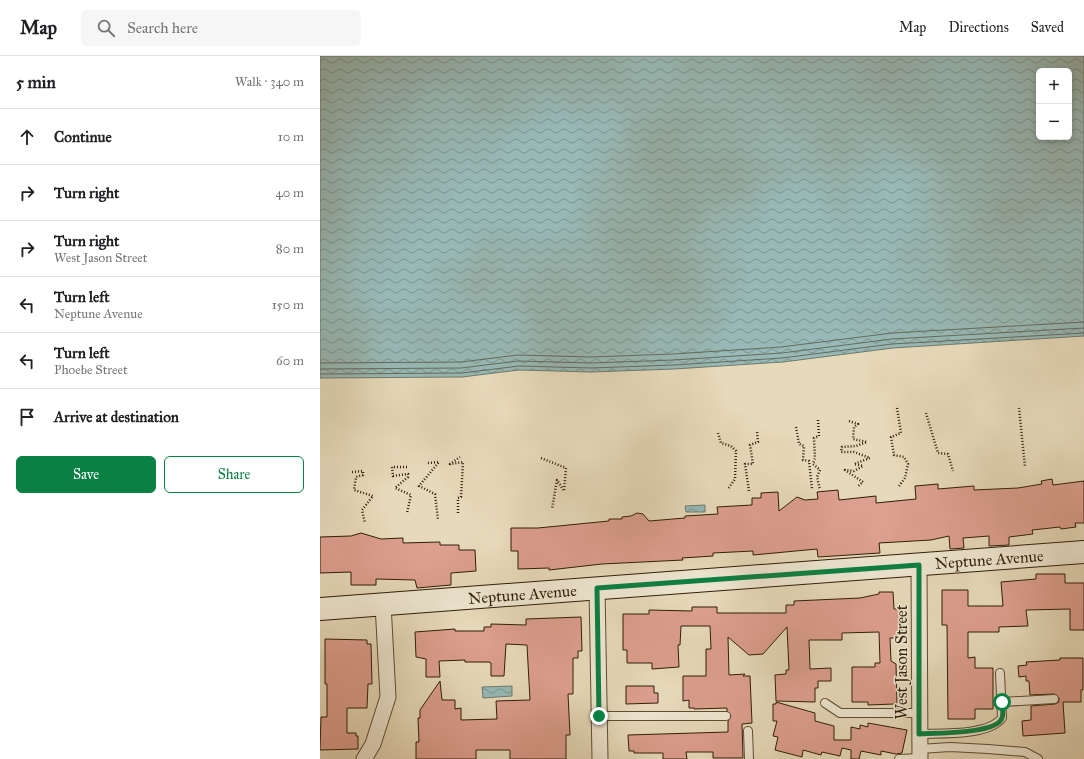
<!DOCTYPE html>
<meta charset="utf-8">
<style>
:root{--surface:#fff;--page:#f6f6f6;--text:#202124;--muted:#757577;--line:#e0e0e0;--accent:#0b8043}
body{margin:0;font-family:"IM FELL Great Primer",serif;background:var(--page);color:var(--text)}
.controls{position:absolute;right:12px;top:12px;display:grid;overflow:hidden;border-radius:6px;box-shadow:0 2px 6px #0003}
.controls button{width:36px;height:36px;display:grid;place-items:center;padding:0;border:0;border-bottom:1px solid var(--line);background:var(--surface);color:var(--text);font:20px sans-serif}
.stop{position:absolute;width:12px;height:12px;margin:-9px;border:3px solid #0b8043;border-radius:50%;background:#fff}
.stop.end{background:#0b8043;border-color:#fff;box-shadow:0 1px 4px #0008}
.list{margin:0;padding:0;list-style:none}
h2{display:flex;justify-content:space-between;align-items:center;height:52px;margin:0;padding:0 16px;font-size:17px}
h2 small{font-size:13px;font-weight:400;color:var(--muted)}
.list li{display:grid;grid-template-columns:26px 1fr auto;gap:12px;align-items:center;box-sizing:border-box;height:56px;padding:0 16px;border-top:1px solid var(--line)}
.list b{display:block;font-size:15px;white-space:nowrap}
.list p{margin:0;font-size:13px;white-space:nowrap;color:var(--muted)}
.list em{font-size:13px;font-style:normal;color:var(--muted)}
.actions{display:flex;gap:8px;padding:12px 16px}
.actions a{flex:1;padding:9px 0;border:1px solid var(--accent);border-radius:6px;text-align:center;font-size:14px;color:var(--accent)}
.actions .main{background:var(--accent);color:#fff}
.icon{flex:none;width:22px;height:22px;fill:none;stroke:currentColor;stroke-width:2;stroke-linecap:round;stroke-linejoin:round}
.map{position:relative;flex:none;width:764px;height:703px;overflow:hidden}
header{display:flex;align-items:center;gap:24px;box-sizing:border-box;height:56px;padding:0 20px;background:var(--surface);border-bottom:1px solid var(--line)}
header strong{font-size:19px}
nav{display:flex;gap:22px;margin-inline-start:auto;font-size:14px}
.search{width:280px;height:36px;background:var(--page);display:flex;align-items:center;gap:10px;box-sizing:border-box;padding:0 14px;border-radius:6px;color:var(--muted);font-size:15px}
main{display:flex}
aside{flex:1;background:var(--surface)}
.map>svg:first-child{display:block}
.water{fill:url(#water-waves);stroke:#6e7b70;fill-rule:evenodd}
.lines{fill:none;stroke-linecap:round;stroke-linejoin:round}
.shore{stroke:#646b5f;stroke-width:1}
.building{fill:#dd9f8e;stroke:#301d08}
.lane-casing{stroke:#5e4c34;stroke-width:10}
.street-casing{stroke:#5e4c34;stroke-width:17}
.secondary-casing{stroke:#301d08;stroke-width:24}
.path{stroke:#301d08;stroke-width:2.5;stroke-dasharray:1 2;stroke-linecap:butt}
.lane{stroke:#efe7d2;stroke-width:8}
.street{stroke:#efe7d2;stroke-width:15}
.secondary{stroke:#efe7d2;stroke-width:22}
.route{stroke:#0b8043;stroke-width:5}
.labels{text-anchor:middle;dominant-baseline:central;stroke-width:3;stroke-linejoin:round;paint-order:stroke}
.street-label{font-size:16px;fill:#301d08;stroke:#efe7d2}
</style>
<header>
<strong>Map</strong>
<div class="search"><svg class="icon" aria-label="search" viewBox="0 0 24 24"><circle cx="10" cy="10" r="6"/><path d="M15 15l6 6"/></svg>Search here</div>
<nav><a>Map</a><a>Directions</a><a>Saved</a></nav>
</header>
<main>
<aside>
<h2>5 min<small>Walk · 340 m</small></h2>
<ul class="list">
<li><svg class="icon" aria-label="ahead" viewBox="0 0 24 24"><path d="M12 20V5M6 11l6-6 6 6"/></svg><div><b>Continue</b></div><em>10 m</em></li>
<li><svg class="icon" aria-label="right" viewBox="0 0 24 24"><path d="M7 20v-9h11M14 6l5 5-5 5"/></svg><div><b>Turn right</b></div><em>40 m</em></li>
<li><svg class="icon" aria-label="right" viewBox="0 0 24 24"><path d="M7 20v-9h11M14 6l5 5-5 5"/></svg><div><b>Turn right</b><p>West Jason Street</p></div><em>80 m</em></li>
<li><svg class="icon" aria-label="left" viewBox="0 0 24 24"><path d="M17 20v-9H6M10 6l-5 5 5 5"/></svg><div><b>Turn left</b><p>Neptune Avenue</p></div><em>150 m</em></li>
<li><svg class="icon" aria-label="left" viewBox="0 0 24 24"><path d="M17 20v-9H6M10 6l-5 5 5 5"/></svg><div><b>Turn left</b><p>Phoebe Street</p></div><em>60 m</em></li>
<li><svg class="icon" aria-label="arrive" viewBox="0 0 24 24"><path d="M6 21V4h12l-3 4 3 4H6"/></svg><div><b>Arrive at destination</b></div></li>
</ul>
<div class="actions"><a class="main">Save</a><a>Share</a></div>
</aside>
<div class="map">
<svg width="764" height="703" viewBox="0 0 764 703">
<defs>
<pattern id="water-waves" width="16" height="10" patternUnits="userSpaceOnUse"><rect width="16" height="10" fill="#98b9b6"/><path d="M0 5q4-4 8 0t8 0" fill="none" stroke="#7c9692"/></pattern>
</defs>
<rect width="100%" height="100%" fill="#e7daba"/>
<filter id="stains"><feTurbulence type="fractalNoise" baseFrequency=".005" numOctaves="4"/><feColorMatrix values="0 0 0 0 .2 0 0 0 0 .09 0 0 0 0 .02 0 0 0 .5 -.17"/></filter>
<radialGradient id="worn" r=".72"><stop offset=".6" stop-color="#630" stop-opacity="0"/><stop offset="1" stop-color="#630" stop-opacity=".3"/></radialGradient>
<!-- water -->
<g class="water">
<path d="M0 0H764V280L573 292 463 306 354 313 271 316 199 314 142 321 0 322ZM719 15H749V81H719Z"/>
<path d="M385 449V456H366L365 450Z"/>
<path d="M192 630V640L163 642 162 631Z"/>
</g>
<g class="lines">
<!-- shore -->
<g class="shore">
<path d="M0 307 141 306 198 299 271 301 353 298 461 291 572 277 764 266"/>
<path d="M0 313 141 312 198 305 271 307 353 304 462 297 572 283 764 272"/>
<path d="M0 318 142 317 199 310 271 312 354 309 462 302 572 288 764 277"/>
</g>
</g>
<!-- building -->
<g class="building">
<path d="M732 423 733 429 764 425V467H755L756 471 741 473 740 471 712 474 713 478 689 481V489L669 490V480L643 482 644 492 630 493 629 480 611 484 559 487 560 497 498 501 497 493 433 499V495L393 497V500L362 502 363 504 282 508 229 514V512L198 513V495H191V472H218L289 465V463H302V461L311 460 317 457 323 458 329 465 365 462V460L398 458 397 451 432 449V442H441V437L458 436 459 455 477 441 485 444 498 443 497 436 518 434 519 444 556 440V447L596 443 595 430 618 428V433L654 430V434L698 432 722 428 721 425Z"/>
<path d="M41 477 61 483 83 482V487L120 486V489H139V494H155L156 515 131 517V529L97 532 95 524 56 523V529H31V516L0 517V481L31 480Z"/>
<path d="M716 518H745V527H764V574H750V553L706 554 708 570 679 571V576H648V602L655 601V612H673V653H655V663H628L627 569H622V534H648V550H683L681 526 716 523Z"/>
<path d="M559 536H573L574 553H581L582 578H578V582H570L571 605 576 608 577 647H574V648L548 649V646H532V611H555V607H560L559 576 522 577V584H489L490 613 511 612V625H498V632H495V646L456 645 455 619 466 618V614H469L467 571 443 598 429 599 408 581 409 619 425 618 423 620H430L432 667 422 668 423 702H393V696H366L367 703H343V697H314V695H309L308 679 408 676V665L411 660 407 655V652L374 653V652H369V644L363 645V620H386V593H391L390 570H361L360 589H358L359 611 332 613V607H307V594H303V558H329V554L372 555V551H397V557H466V549H474V545L540 542 559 538Z"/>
<path d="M261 561 262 595H258V602H253V638H248L250 679H246V703H190V694H156V703H96V686H99L98 662H100V654L120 625 122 644H135V653L141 652V664L177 663 176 645 210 644 207 589 186 588 184 620H171V607L169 606H145V604L119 605 120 621H106V603L96 601 95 576 135 573V575H164V571H171V568L206 569V563Z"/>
<path d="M5 583 47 584V588H51L52 628H48L47 652H27V677H36V680H38V693L0 694 1 661H7V628H5Z"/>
<path d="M740 602H763V634H761V646H743L745 677 703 680 702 665 711 664V650L735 648 739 646V642L734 638 710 639 709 625H706V620L699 621 698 610 707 609 706 606 740 604Z"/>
<path d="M306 630H334V637H338V647L306 648Z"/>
<path d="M456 646 495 657V665L514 670V684H531V671L540 673V669L548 671V667L587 674 582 697 576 698 561 695V699L541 695 539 703H531V694L522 692 520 700 502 696 501 699 483 694 482 701 455 694 458 681 453 680 457 665H453V648H456Z"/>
</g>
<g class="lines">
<defs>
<g id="lane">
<path d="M683 646 734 643"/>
<path d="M505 647 520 657H599"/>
<path d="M279 660H406"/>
<path d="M428 675 429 703"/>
<path d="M599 678C622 677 668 680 682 662L680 617"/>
<path d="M600 693 630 691 668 693 705 696 718 703"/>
<path d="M579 703 600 702"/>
</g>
<g id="street">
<path d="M599 509 600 703"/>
<path d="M277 532 280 703"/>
<path d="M44 703 53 688 68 641 63 548"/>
</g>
<g id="secondary">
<path id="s1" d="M0 553 764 496"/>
</g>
</defs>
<!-- lane casing -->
<use href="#lane" class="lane-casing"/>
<!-- street casing -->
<use href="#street" class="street-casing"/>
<!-- secondary casing -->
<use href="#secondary" class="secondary-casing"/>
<!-- path -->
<g class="path">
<path d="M577 352 581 377 571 381 574 399 584 401 588 408 585 422 579 430"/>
<path d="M699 352 705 411"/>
<path d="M606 357 618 397 628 398 633 415"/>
<path d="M498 364 499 380 494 382 495 402 493 408 500 414 497 421 500 434"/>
<path d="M529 365 538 368 534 371 533 383 547 386 536 390 522 391 521 396H534L550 402 534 408 543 410 534 415 525 414 543 426 537 431"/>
<path d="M476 371 479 388 484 390 483 404 489 405 492 433"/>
<path d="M398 377 401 387 411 390 416 395 415 423 408 433"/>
<path d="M221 402 246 412 244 435 237 424 232 453"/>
<path d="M108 407 119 406 99 430 115 438 118 464"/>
<path d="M87 411H72L73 420 88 418V421L75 432 91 439 87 457"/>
<path d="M32 416 43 415V419L36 421 34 434 53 440 42 454 45 467"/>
<path d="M429 435 425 408H433L430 389 438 386 437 375"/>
<path d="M138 457V442L141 441 143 406 130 408 140 401"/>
</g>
<!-- lane -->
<use href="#lane" class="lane"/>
<!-- street -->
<use href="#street" class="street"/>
<!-- secondary -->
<use href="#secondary" class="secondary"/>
</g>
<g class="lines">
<!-- route -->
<path class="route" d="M279 660 277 532 599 509V678C615 677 677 678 682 662 684 658 682 651 682 646"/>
</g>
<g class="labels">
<!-- street labels -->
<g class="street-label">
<text stroke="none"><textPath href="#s1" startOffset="671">Neptune Avenue</textPath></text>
<text stroke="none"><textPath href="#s1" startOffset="203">Neptune Avenue</textPath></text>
<text transform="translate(581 606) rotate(-90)">West Jason Street</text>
</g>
</g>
<rect width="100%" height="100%" filter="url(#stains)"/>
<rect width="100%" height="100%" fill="url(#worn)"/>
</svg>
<div class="controls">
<button>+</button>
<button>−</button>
</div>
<div class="stop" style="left:682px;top:646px"></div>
<div class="stop end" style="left:279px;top:660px"></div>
</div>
</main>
